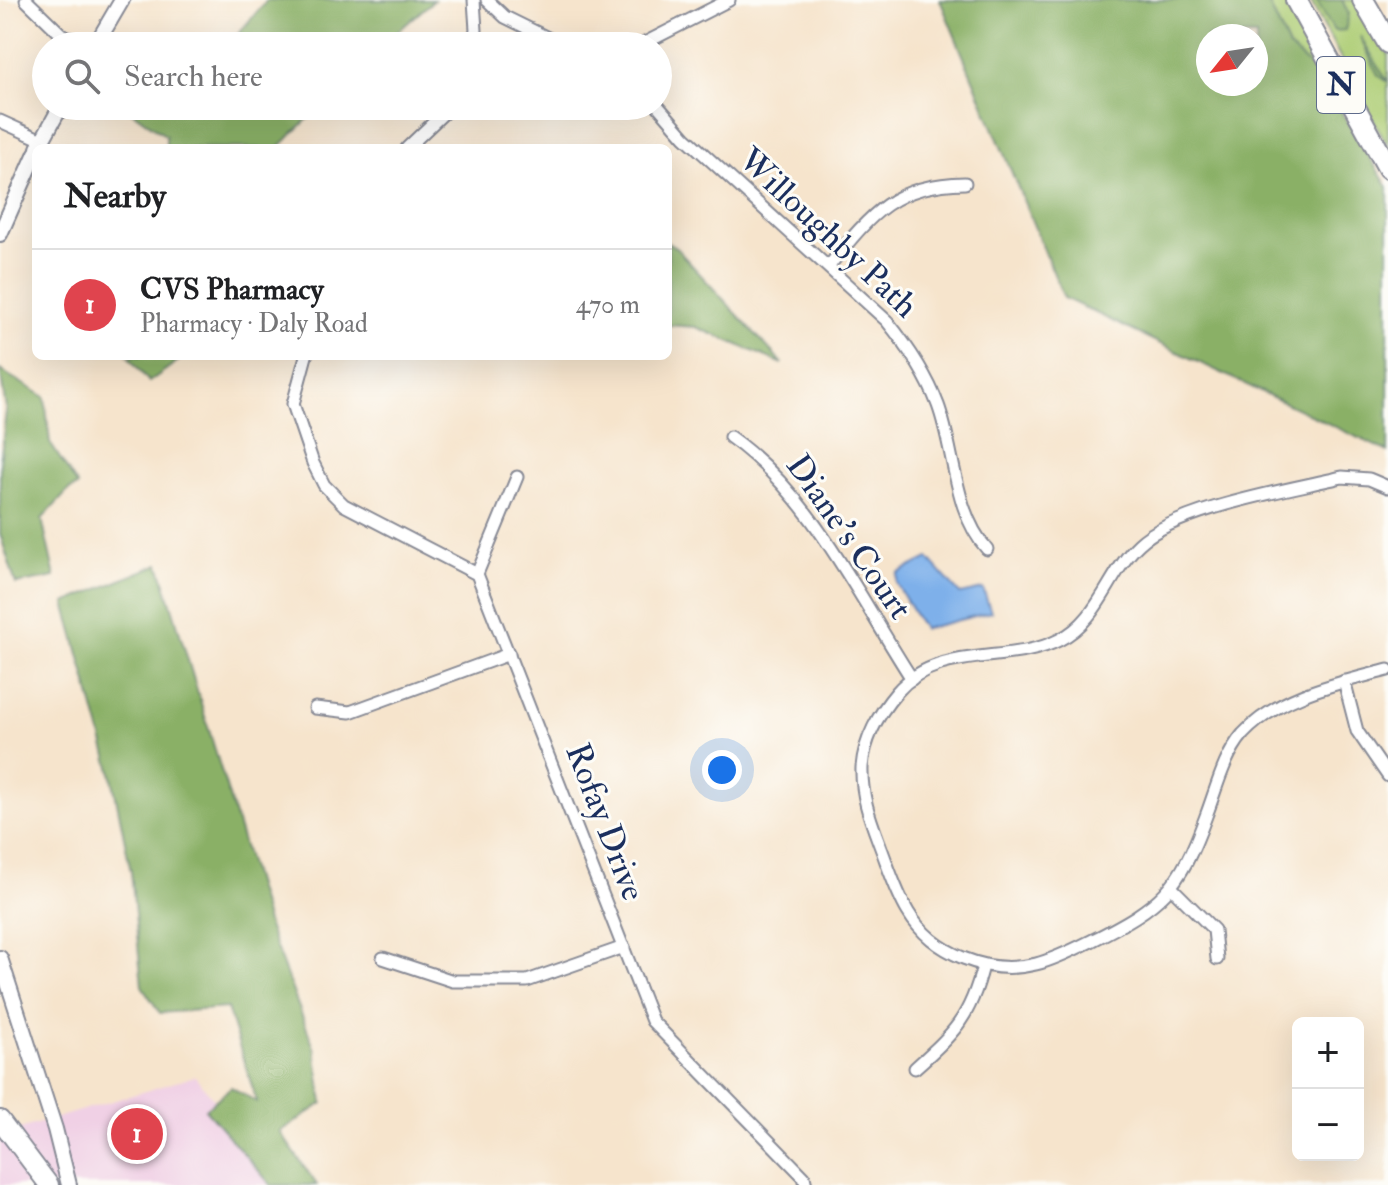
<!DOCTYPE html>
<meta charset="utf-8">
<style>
:root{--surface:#fff;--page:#f6f6f6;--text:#202124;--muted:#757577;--line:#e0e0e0;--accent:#1a73e8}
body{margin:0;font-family:"IM FELL Double Pica",serif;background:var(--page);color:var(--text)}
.controls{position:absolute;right:24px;bottom:24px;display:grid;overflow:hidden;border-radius:12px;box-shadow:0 8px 32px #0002}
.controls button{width:72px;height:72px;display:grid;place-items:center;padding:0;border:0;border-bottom:2px solid var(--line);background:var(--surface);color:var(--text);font:40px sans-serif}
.compass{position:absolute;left:1196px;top:24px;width:72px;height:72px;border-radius:50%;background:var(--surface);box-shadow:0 8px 32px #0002;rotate:240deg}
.you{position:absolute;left:722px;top:770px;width:28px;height:28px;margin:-20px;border:6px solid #fff;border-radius:50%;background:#1a73e8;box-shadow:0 0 0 12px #1a73e833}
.badge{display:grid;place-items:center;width:52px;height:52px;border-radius:50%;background:var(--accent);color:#fff;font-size:26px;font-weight:700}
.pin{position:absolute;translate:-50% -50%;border:4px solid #fff;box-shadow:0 2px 8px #0006}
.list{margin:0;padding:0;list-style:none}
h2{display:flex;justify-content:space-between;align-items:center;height:104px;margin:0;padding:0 32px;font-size:34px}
h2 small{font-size:26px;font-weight:400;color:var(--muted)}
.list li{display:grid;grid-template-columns:52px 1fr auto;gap:24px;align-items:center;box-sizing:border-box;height:112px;padding:0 32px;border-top:2px solid var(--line)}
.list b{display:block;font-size:30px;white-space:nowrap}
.list p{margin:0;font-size:26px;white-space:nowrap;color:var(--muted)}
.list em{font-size:26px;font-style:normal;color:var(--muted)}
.icon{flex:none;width:44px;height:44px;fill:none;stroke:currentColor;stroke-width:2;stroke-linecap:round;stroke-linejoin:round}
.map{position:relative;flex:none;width:1388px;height:1185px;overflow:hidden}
.search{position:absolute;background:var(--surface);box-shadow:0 8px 32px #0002;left:32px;top:32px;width:640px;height:88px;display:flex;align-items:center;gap:20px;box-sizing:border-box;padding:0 28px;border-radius:44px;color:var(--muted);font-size:30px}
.panel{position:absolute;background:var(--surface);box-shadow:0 8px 32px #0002;left:32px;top:144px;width:640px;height:216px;border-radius:12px}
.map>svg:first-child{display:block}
.built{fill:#f0d0e5}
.green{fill:#adcd75;stroke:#647e6a;stroke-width:2}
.forest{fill:#8ab066;stroke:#527062;stroke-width:2;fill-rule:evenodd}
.water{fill:#7eb0ea;stroke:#4c70a4;stroke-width:2}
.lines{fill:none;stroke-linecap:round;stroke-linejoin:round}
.minor-casing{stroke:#888a95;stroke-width:15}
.tertiary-casing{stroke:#888a95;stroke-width:18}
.primary-casing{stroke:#888a95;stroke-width:22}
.motorway-casing{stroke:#888a95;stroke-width:24}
.minor{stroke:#fff;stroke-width:11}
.tertiary{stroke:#fff;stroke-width:14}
.primary{stroke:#fff;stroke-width:18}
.motorway{stroke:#fff;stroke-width:20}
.labels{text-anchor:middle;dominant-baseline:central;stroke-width:6;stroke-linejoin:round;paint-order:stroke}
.shield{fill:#fdfcf7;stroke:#5f6c8c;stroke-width:2}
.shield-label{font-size:32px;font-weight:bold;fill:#1b2f5e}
.street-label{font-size:34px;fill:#1b2f5e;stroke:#fdfcf7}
</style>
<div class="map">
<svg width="1388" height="1185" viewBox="0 0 1388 1185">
<rect width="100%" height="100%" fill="#fdfcf7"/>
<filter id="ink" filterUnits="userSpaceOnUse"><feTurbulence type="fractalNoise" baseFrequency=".0125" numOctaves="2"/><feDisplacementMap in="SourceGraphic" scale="16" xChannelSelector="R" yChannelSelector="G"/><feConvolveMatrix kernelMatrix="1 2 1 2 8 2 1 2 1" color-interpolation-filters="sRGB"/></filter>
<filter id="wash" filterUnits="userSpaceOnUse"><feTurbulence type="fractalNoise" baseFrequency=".006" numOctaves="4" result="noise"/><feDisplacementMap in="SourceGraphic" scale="32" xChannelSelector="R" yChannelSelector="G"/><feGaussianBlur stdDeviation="1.8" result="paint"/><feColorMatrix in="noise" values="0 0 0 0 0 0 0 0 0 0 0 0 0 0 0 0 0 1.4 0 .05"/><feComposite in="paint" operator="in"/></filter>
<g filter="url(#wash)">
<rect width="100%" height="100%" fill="#f6e4cc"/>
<!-- built -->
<path class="built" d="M195 1076 284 1185H0V1135Z"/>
<!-- green -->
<g class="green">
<path d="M1267 0H1285L1306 39 1316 71 1289 48Z"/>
<path d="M1310 0H1357L1388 53V147Z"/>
</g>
<!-- forest -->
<g class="forest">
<path d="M267 0H434L381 46H228Z"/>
<path d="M940 0H1267L1289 48 1316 71 1388 187V452L1064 298ZM1208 36H1256V84H1208Z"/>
<path d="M1316 0H1342L1349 14 1345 30 1334 31Z"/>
<path d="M1360 36 1388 82 1378 75Z"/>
<path d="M124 106H321L278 148H166V136Z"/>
<path d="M668 242 676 248 783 364 696 327 668 325Z"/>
<path d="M128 356H185L149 382Z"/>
<path d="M0 370 45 397 50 443 78 486 69 490 42 519 55 577 16 584 0 534V464L6 410Z"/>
<path d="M159 564 269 929 315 1050 323 1103 280 1132 317 1185H271L205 1109 231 1087 257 1102 227 1008 160 1013 142 986 131 872 110 767 65 603Z"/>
</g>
<!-- water -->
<path class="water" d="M928 558 960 594 983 589 991 612 923 629 896 583 898 573Z"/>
</g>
<g filter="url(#ink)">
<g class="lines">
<defs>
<g id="minor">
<path d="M26 0 61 34 86 46"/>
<path d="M487 0 505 17 564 46"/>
<path d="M471 46 476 30 474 0"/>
<path d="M639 46 729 0"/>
<path d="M658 106 685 137 887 321C908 347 926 373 938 405 955 451 954 513 987 549"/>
<path d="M0 121 42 140"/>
<path d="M407 148 451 106"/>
<path d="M829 266C871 214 894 184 965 183"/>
<path d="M306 356 293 404 313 463 324 485 344 505 477 574 652 1021 804 1177 806 1185"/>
<path d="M730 437C812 495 858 596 912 679"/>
<path d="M1388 487 1369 479 1342 477C1288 490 1177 508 1139 544 1108 573 1100 620 1059 640 1008 666 939 643 897 692 879 713 864 740 862 767 861 797 871 821 881 848 889 869 896 892 908 912 933 954 989 976 1036 964 1056 959 1075 949 1093 940 1162 905 1179 890 1206 816 1216 790 1224 756 1243 734 1279 695 1339 683 1388 670"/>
<path d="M477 574 517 477"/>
<path d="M1344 681 1357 731 1388 776"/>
<path d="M315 708 350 712 509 654"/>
<path d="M1172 888 1214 930 1217 959"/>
<path d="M383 958 453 981H527L624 947"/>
<path d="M915 1068C954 1033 970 1018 983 966"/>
</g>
<g id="tertiary">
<path d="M95 46 122 0"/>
<path d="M38 148 61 106"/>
<path d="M0 234 36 153"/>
<path d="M0 958 55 1129 69 1185"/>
</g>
<path id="primary" d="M0 1120 49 1185"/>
<g id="motorway">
<path d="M1296 0 1388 168"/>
<path d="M1363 0 1388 43"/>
</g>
</defs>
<!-- minor casing -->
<use href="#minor" class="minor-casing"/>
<!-- tertiary casing -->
<use href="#tertiary" class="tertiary-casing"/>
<!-- primary casing -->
<use href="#primary" class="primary-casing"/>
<!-- motorway casing -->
<use href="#motorway" class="motorway-casing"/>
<!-- minor -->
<use href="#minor" class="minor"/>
<!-- tertiary -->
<use href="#tertiary" class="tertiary"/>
<!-- primary -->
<use href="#primary" class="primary"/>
<!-- motorway -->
<use href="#motorway" class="motorway"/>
</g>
</g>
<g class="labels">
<!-- shield labels -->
<rect class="shield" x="1317" y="57" width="48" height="56" rx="6"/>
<g class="shield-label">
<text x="1341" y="85">N</text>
</g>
<!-- street labels -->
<g class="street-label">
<text transform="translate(828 233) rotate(43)">Willoughby Path</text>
<text transform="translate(849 537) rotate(55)">Diane's Court</text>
<text transform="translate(605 822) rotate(69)">Rofay Drive</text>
</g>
</g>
</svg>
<div class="controls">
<button>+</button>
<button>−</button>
</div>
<svg class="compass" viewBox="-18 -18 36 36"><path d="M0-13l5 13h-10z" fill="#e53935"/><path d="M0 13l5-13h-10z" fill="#757577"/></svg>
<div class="you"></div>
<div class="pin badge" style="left:137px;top:1134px;background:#e0444e">1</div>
<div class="search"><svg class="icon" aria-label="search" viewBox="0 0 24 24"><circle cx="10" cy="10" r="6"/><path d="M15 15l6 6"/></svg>Search here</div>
<section class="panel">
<h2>Nearby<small></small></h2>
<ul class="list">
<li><span class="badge" style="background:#e0444e">1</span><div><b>CVS Pharmacy</b><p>Pharmacy · Daly Road</p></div><em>470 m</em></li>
</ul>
</section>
</div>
